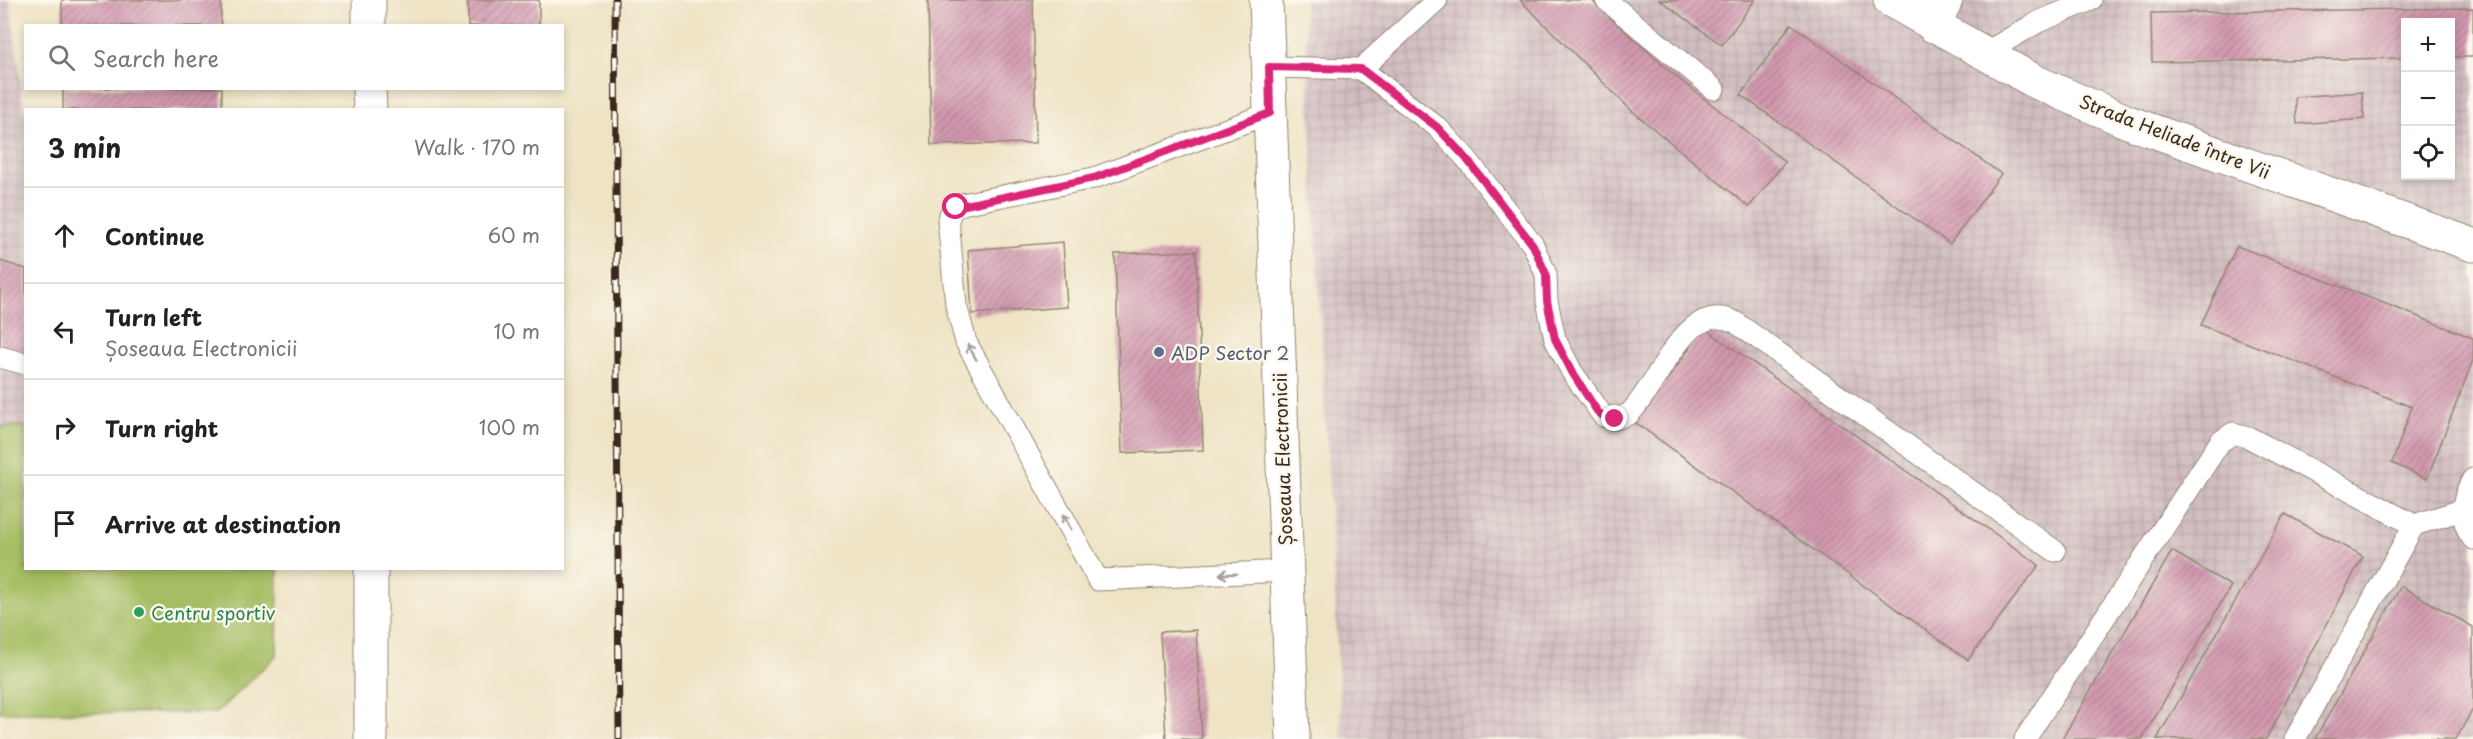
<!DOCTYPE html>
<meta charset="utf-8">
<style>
:root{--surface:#fff;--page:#f2f2f2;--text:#222;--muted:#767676;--line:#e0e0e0}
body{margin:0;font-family:"Playpen Sans",sans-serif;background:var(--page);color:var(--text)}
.controls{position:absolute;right:18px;top:18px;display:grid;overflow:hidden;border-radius:0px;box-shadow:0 3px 9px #0003}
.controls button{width:54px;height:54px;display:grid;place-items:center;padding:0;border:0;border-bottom:2px solid var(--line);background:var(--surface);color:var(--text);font:30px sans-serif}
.stop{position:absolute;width:18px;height:18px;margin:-14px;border:4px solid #db2777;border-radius:50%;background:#fff}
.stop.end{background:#db2777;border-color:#fff;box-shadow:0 2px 6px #0008}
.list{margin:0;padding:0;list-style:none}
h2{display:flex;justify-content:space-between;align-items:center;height:78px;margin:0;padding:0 24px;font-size:26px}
h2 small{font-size:20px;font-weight:400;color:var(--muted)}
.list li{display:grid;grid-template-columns:39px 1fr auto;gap:18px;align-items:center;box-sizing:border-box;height:96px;padding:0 24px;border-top:2px solid var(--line)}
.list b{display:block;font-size:22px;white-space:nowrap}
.list p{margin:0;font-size:20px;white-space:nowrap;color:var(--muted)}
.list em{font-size:20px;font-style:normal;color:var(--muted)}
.icon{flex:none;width:33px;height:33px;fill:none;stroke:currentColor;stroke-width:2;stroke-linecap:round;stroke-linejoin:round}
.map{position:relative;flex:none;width:2473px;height:739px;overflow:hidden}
.search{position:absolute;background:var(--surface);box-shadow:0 3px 9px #0003;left:24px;top:24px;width:540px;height:66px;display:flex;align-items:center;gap:15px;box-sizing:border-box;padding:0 21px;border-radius:0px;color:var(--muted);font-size:22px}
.panel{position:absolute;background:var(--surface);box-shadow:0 3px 9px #0003;left:24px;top:108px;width:540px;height:462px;border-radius:0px}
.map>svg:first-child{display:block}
.industrial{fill:url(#industrial-grid);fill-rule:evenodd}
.park{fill:#a6be64;stroke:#707441;stroke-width:1.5}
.building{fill:url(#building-hatch)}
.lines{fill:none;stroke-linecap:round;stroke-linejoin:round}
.service-casing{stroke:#948671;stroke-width:23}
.minor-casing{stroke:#948671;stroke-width:35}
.tertiary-casing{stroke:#948671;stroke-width:35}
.service{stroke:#fff;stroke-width:21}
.minor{stroke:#fff;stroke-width:33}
.tertiary{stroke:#fff;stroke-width:33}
.rail-casing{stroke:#3b2a1e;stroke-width:7}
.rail{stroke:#fbf7ec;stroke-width:4.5;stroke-dasharray:14;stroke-linecap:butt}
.oneway{stroke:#a79f9a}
.route{stroke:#db2777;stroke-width:8}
.service-dot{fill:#5c6f8a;stroke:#fbf7ec;stroke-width:2}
.leisure-dot{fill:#2e9e5b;stroke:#fbf7ec;stroke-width:2}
.labels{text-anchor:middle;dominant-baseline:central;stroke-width:5;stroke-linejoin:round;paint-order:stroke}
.street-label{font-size:18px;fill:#3b2a1e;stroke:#fbf7ec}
.service-label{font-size:18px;fill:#4e5e75;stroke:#fbf7ec;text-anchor:start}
.leisure-label{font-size:18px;fill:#27864d;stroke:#fbf7ec;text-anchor:start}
</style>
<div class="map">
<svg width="2473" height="739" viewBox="0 0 2473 739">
<defs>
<pattern id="industrial-grid" width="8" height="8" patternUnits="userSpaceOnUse" patternTransform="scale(1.5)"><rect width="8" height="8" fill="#d2bec1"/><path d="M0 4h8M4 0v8" fill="none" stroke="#b5a3a5"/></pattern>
<pattern id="building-hatch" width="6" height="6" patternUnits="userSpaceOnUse" patternTransform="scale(1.5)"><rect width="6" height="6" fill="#d298af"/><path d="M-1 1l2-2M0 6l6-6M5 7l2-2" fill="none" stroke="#ac7c8e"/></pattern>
</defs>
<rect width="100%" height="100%" fill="#fbf7ec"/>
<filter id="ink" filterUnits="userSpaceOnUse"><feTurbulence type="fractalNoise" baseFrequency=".0167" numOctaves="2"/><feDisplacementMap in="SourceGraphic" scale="12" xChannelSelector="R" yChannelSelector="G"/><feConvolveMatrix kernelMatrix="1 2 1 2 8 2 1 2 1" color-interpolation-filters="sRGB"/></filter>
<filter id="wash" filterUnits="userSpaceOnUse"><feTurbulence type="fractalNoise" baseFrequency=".008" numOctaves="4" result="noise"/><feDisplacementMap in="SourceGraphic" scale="24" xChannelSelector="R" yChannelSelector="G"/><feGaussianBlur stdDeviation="1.35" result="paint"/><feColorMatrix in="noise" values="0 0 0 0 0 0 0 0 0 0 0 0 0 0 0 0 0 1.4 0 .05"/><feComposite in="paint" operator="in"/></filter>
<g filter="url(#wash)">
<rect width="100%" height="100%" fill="#eee3c4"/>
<!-- industrial -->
<g class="industrial">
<path d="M0 0H10L26 124V426L0 427Z"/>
<path d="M1304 0H2473V739H1342ZM2406 22H2450V176H2406Z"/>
</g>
<!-- park -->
<path class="park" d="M25 426 26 568 278 569 277 655 216 713 0 712V427Z"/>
<g id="blocks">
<!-- building -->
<g class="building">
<rect x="62" y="0" width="159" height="26"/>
<rect x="468" y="0" width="71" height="26"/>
<path d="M928 0H1033L1036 143 931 145Z"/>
<path d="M1520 0H1591L1668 70 1785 162 1749 207 1632 111Z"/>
<path d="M1660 0H1755L1722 45Z"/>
<path d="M2473 8V57H2450V22H2406V58L2152 62 2151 13Z"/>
<path d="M1791 24 2001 174 1950 244 1741 95Z"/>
<rect x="63" y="88" width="159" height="22"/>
<path d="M2362 92 2364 119 2297 124 2295 97Z"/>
<path d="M1063 242 1067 307 972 314 968 250Z"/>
<path d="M2237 246 2473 338V360L2427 479 2392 463 2412 407 2201 325Z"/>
<path d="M1196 251 1203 450 1122 453 1115 254Z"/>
<path d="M0 261 26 269V354L0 347Z"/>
<path d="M1704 328 2039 565 1968 660 1636 423Z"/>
<path d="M2285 514 2363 556 2266 739H2157Z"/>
<path d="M2172 551 2231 586 2142 739H2062Z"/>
<path d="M2401 586 2473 627V709L2456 739H2315Z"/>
<path d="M1196 630 1202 739H1166L1160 632Z"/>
</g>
</g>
</g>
<g filter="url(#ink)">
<use href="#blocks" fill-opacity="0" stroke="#948671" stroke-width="1.5"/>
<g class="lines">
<defs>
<g id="service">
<path d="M1606 0 1714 89"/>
<path d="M1983 54 2038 22 2091 0"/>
<path d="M1269 67 1361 69 1437 0"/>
<path d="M1361 69 1437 127 1466 158 1533 245 1546 274 1547 301 1555 339 1572 372 1603 416 1615 419 1629 414C1659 386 1684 298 1735 322L2055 551"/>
<path d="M1270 113 1094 178 962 204 953 209 948 219 956 305 966 342 1098 580 1286 571"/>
<path d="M0 357 26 364"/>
<path d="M2473 479C2461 499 2459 520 2473 539"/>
<path d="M2025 739 2220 442 2233 433 2248 437 2414 525 2462 510"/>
<path d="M2295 739 2414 525"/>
</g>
<g id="minor">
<path d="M369 0V26"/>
<path d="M1933 26 1946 0"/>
<path d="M369 88 370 110"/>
<path d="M371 739V568"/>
</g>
<g id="tertiary">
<path d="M1266 0 1293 739"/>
<path d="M1890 0 2036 82 2128 122 2473 245"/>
</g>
</defs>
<!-- service casing -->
<use href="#service" class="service-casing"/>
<!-- minor casing -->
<use href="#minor" class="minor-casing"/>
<!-- tertiary casing -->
<use href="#tertiary" class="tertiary-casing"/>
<!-- service -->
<use href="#service" class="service"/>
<!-- minor -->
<use href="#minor" class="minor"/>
<!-- tertiary -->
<use href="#tertiary" class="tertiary"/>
<defs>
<path id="rail" d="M615 0 619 739"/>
</defs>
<!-- rail casing -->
<use href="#rail" class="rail-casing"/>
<!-- rail -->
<use href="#rail" class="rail"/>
</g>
<!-- one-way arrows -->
<defs><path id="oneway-shaft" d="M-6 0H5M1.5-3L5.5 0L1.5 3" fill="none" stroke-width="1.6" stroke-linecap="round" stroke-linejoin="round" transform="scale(1.5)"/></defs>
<g class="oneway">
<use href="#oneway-shaft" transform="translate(972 352) rotate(-119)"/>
<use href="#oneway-shaft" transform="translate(1067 522) rotate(-119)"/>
<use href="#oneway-shaft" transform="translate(1228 574) rotate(178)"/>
</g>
</g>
<g class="lines" filter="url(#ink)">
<!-- route -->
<path class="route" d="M956 207 1094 178 1270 113 1269 67 1361 69 1437 127 1466 158 1533 245 1546 274 1547 301 1555 339 1572 372 1597 411 1603 416 1615 419"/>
</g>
<!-- markers -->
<circle class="service-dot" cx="1159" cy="352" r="6"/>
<circle class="leisure-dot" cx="139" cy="612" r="6"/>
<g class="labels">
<!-- street labels -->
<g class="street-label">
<text transform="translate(2175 136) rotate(21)">Strada Heliade între Vii</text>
<text transform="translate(1282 459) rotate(-92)">Șoseaua Electronicii</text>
</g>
<!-- service labels -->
<g class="service-label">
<text x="1171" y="352">ADP Sector 2</text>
</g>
<!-- leisure labels -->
<g class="leisure-label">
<text x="151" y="612">Centru sportiv</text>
</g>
</g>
</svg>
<div class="controls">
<button>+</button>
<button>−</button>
<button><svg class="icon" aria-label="locate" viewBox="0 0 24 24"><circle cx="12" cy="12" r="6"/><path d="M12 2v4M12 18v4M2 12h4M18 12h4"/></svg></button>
</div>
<div class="stop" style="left:956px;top:207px"></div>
<div class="stop end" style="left:1615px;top:419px"></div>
<div class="search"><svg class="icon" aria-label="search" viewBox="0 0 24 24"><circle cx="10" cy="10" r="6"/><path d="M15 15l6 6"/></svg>Search here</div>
<section class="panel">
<h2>3 min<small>Walk · 170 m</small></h2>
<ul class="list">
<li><svg class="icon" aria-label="ahead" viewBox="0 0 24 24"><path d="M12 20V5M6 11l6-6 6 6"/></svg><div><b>Continue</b></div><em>60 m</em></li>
<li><svg class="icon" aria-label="left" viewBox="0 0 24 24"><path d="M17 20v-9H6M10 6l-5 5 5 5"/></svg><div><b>Turn left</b><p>Șoseaua Electronicii</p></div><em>10 m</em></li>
<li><svg class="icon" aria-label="right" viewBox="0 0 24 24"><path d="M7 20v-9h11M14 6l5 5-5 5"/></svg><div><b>Turn right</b></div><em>100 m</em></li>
<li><svg class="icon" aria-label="arrive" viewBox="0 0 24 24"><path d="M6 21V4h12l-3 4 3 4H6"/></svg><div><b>Arrive at destination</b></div></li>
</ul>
</section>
</div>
